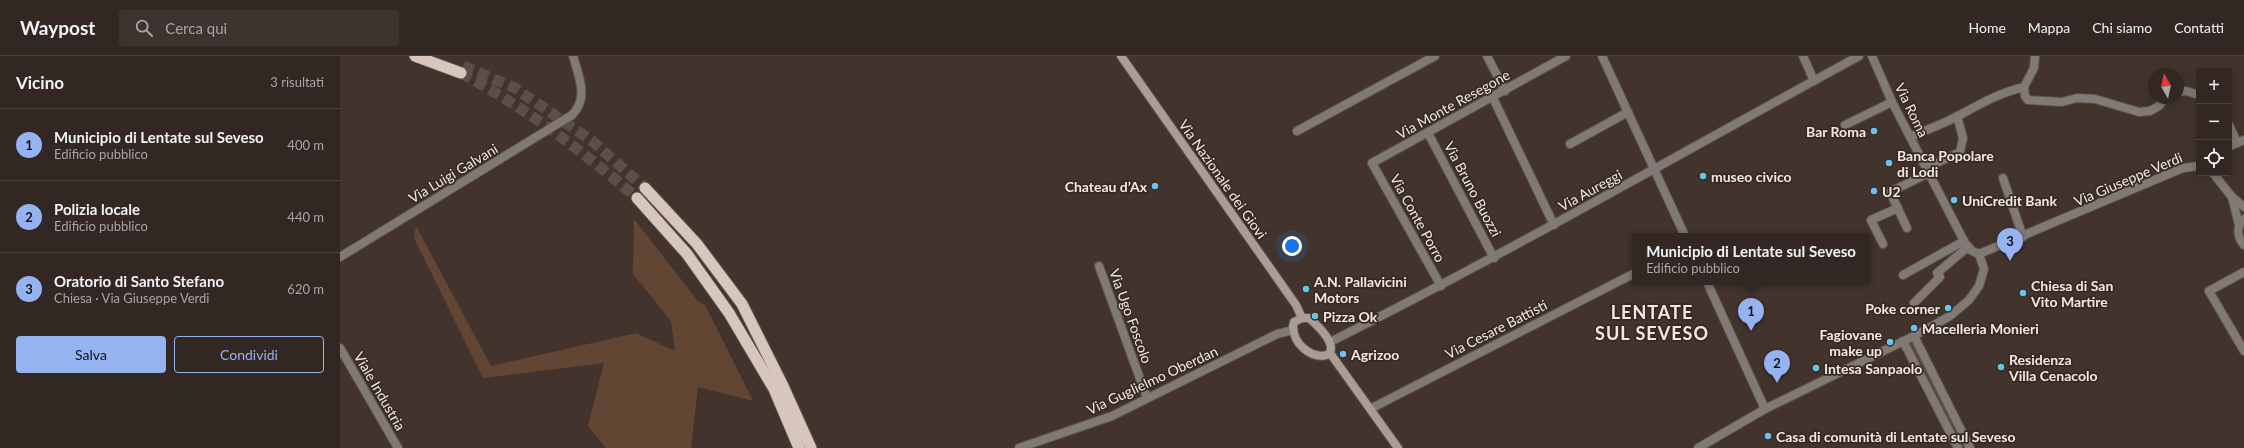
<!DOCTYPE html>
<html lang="it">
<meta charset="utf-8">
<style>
:root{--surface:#322722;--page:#3d332f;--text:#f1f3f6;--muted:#a8a5a5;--line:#4d4440;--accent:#95b2f1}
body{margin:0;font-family:Lato,sans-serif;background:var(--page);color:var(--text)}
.controls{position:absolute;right:12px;top:12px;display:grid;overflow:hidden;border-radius:4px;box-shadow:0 2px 10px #0003}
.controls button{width:36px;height:36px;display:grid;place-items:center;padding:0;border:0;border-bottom:1px solid var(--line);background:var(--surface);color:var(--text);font:20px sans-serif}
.compass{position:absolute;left:1808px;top:12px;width:36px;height:36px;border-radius:50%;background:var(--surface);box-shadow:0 2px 10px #0003;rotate:351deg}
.you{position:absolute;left:952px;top:190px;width:14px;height:14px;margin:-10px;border:3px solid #fff;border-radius:50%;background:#1a73e8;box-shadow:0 0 0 6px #1a73e833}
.badge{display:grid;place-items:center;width:26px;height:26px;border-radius:50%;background:var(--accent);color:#111;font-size:13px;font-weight:700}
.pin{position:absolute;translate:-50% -33px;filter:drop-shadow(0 1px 2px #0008)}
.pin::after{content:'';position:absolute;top:21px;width:14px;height:12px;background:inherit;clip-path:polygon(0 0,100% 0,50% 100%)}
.popup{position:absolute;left:1292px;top:177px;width:238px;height:52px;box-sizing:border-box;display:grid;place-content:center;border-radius:4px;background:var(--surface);filter:drop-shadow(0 1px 3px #0005);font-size:13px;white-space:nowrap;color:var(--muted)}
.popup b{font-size:15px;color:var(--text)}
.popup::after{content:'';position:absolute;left:50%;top:100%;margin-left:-8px;border:8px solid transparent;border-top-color:var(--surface)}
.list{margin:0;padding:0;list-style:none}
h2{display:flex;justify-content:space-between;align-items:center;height:52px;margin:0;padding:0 16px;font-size:17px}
h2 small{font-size:13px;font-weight:400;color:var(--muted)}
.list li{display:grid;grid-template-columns:26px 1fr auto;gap:12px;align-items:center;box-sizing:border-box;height:72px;padding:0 16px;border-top:1px solid var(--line)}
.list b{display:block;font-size:15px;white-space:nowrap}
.list p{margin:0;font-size:13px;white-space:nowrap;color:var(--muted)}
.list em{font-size:13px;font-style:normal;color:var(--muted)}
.actions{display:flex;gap:8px;padding:12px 16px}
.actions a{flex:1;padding:9px 0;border:1px solid var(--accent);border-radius:4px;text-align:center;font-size:14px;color:var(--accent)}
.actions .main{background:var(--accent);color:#111}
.icon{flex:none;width:22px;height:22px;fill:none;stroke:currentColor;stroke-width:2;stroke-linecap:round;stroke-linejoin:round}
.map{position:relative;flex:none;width:1904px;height:392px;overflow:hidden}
header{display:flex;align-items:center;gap:24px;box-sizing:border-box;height:56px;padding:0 20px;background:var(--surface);border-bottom:1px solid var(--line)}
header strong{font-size:19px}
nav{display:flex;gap:22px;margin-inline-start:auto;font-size:14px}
.search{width:280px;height:36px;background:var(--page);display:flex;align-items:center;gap:10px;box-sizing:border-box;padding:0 14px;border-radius:4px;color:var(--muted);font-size:15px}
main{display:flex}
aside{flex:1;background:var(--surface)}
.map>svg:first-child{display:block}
.green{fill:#634534}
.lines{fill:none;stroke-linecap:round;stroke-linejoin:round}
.trunk-tunnel{stroke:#5c4f48;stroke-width:11;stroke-dasharray:11 5.5;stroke-linecap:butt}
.minor-casing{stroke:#5e514a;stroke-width:10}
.tertiary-casing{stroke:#5e514a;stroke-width:10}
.secondary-casing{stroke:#5e514a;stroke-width:10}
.trunk-casing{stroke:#5e514a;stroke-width:13}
.minor{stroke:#807975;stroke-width:8}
.tertiary{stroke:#807975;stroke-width:8}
.secondary{stroke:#a99d97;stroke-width:8}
.trunk{stroke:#d6c6bd;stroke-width:11}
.poi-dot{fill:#66c4ef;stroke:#372a23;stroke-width:1.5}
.labels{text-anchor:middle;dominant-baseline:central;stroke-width:3.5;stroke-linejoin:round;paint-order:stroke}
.street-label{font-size:14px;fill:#f2e9e4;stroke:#372a23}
.poi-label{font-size:14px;font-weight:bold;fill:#f2e9e4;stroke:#372a23;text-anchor:start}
.district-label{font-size:18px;font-weight:bold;letter-spacing:1px;fill:#f2e9e4;stroke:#372a23}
</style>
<header>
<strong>Waypost</strong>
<div class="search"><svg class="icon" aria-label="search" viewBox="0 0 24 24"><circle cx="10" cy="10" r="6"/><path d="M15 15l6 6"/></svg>Cerca qui</div>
<nav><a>Home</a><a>Mappa</a><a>Chi siamo</a><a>Contatti</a></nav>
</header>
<main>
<aside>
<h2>Vicino<small>3 risultati</small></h2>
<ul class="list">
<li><span class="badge">1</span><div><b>Municipio di Lentate sul Seveso</b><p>Edificio pubblico</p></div><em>400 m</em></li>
<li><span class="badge">2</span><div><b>Polizia locale</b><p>Edificio pubblico</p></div><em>440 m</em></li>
<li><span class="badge">3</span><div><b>Oratorio di Santo Stefano</b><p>Chiesa · Via Giuseppe Verdi</p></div><em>620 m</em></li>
</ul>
<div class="actions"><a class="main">Salva</a><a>Condividi</a></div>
</aside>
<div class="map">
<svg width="1904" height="392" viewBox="0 0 1904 392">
<rect width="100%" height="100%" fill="#42342d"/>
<!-- green -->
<g class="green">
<path d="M294 163 358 245 365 249 413 345 358 331 351 392H266L248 370 264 307 143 322 74 182 76 170 151 310 296 277 335 295 331 265 293 218Z"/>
<path d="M1572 284 1626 392H1622L1568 286Z"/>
</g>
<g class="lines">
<!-- trunk-tunnel -->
<g class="trunk-tunnel">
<path d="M123 10 175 32 252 85 305 132"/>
<path d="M121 17C187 53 240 93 297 142"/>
</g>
<defs>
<g id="minor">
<path d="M1147 0 1165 35"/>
<path d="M1262 0 1345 180"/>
<path d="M1463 0 1474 25"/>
<path d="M1532 0 1552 46 1625 187 1632 195 1639 198"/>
<path d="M1684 31 1685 40 1688 44 1722 46 1737 42 1755 43 1799 56 1810 55 1819 50 1825 42"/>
<path d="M1684 31 1694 12 1695 0"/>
<path d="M1838 36 1846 35 1859 39"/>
<path d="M1153 42 1214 169"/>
<path d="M1505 69 1552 46"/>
<path d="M1889 69 1895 82 1891 89"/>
<path d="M957 75 1095 0"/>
<path d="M1088 77 1154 202"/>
<path d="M1570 81C1586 74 1603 68 1618 60 1640 48 1659 37 1684 31"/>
<path d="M1230 88 1288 56"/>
<path d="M1890 90 1904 84"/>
<path d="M1586 112 1620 96 1623 82 1617 60"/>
<path d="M1873 117 1892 141 1904 151"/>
<path d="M1663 122 1683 181"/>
<path d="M1892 141 1899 169"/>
<path d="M1567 172 1550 136 1589 117"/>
<path d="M1543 188 1531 164 1558 152"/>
<path d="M1639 198 1843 112 1859 110"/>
<path d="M0 201 232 59C249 42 239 21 233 0"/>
<path d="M759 210 807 342"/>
<path d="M1904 216 1869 235 1904 295"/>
<path d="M1563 219 1624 185"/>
<path d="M1367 226 1425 353"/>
<path d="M1101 230 1032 107 1226 0"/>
<path d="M1574 247 1600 221 1597 217 1628 191"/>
<path d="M1574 280 1630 392"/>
<path d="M1563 285 1618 392"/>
<path d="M990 286C1169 196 1343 96 1519 0"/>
<path d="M0 292 58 392"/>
<path d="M1030 353 1295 217"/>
<path d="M679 392 772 360 937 278 953 274"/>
<path d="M1358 392 1425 353 1574 280 1610 260 1629 244 1639 230 1644 213 1639 198"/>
</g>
<path id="tertiary" d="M1904 163C1896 171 1897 181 1904 189"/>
<g id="secondary">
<path d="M781 0 956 249 962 262"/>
<path d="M962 262H969C1026 312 954 310 953 270L954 266Z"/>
<path d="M990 297 1058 392"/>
</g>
<g id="trunk">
<path d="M75 0 121 17"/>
<path d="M305 132 357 188 402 248 443 330 471 392"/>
<path d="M297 142 347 198 389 257 434 333 459 392"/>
</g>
</defs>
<!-- minor casing -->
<use href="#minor" class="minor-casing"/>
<!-- tertiary casing -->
<use href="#tertiary" class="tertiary-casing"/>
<!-- secondary casing -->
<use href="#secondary" class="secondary-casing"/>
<!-- trunk casing -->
<use href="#trunk" class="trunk-casing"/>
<!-- minor -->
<use href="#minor" class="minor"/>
<!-- tertiary -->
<use href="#tertiary" class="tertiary"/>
<!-- secondary -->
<use href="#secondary" class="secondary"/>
<!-- trunk -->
<use href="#trunk" class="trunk"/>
</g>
<!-- markers -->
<g class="poi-dot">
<circle cx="1534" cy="75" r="4"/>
<circle cx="1549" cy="107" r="4"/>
<circle cx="1363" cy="120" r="4"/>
<circle cx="815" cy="130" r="4"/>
<circle cx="1534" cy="135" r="4"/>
<circle cx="1614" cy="144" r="4"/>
<circle cx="966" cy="233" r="4"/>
<circle cx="1683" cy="237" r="4"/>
<circle cx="1608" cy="252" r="4"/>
<circle cx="975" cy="260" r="4"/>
<circle cx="1574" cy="272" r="4"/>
<circle cx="1550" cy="286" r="4"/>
<circle cx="1003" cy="298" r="4"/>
<circle cx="1661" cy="311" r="4"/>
<circle cx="1476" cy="312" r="4"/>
<circle cx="1428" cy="380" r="4"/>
</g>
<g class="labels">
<!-- street labels -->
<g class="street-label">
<text transform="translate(1113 48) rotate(-29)">Via Monte Resegone</text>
<text transform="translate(1572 54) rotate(64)">Via Roma</text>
<text transform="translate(113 117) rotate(-31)">Via Luigi Galvani</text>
<text transform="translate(883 123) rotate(55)">Via Nazionale dei Giovi</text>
<text transform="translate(1788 123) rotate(-23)">Via Giuseppe Verdi</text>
<text transform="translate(1133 133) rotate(62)">Via Bruno Buozzi</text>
<text transform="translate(1250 134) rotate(-29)">Via Aureggi</text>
<text transform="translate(1078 162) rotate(61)">Via Conte Porro</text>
<text transform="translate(791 260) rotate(70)">Via Ugo Foscolo</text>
<text transform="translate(1156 273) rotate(-27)">Via Cesare Battisti</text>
<text transform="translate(812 324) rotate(-25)">Via Guglielmo Oberdan</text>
<text transform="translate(40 335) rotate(60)">Viale Industria</text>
</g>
<!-- poi labels -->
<g class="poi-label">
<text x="1526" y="75" text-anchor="end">Bar Roma</text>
<text x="1557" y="99">Banca Popolare<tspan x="1557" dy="16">di Lodi</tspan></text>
<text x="1371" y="120">museo civico</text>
<text x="807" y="130" text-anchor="end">Chateau d’Ax</text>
<text x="1542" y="135">U2</text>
<text x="1622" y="144">UniCredit Bank</text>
<text x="974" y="225">A.N. Pallavicini<tspan x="974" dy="16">Motors</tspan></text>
<text x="1691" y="229">Chiesa di San<tspan x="1691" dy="16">Vito Martire</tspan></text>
<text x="1600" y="252" text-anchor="end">Poke corner</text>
<text x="983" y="260">Pizza Ok</text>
<text x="1582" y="272">Macelleria Monieri</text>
<text x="1542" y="278" text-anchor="end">Fagiovane<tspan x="1542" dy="16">make up</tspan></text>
<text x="1011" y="298">Agrizoo</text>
<text x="1669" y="303">Residenza<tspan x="1669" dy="16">Villa Cenacolo</tspan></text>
<text x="1484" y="312">Intesa Sanpaolo</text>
<text x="1436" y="380">Casa di comunità di Lentate sul Seveso</text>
</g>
<!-- district labels -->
<g class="district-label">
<text x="1312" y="256">LENTATE<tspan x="1312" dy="21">SUL SEVESO</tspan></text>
</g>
</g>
</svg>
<div class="controls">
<button>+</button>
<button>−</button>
<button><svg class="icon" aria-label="locate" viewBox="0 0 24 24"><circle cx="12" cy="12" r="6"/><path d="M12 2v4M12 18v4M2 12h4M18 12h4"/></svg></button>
</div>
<svg class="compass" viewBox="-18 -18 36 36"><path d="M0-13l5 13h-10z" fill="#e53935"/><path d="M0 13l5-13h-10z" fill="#a8a5a5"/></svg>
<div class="you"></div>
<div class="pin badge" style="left:1411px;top:275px">1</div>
<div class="popup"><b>Municipio di Lentate sul Seveso</b>Edificio pubblico</div>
<div class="pin badge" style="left:1437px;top:327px">2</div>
<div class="pin badge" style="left:1670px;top:205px">3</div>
</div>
</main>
